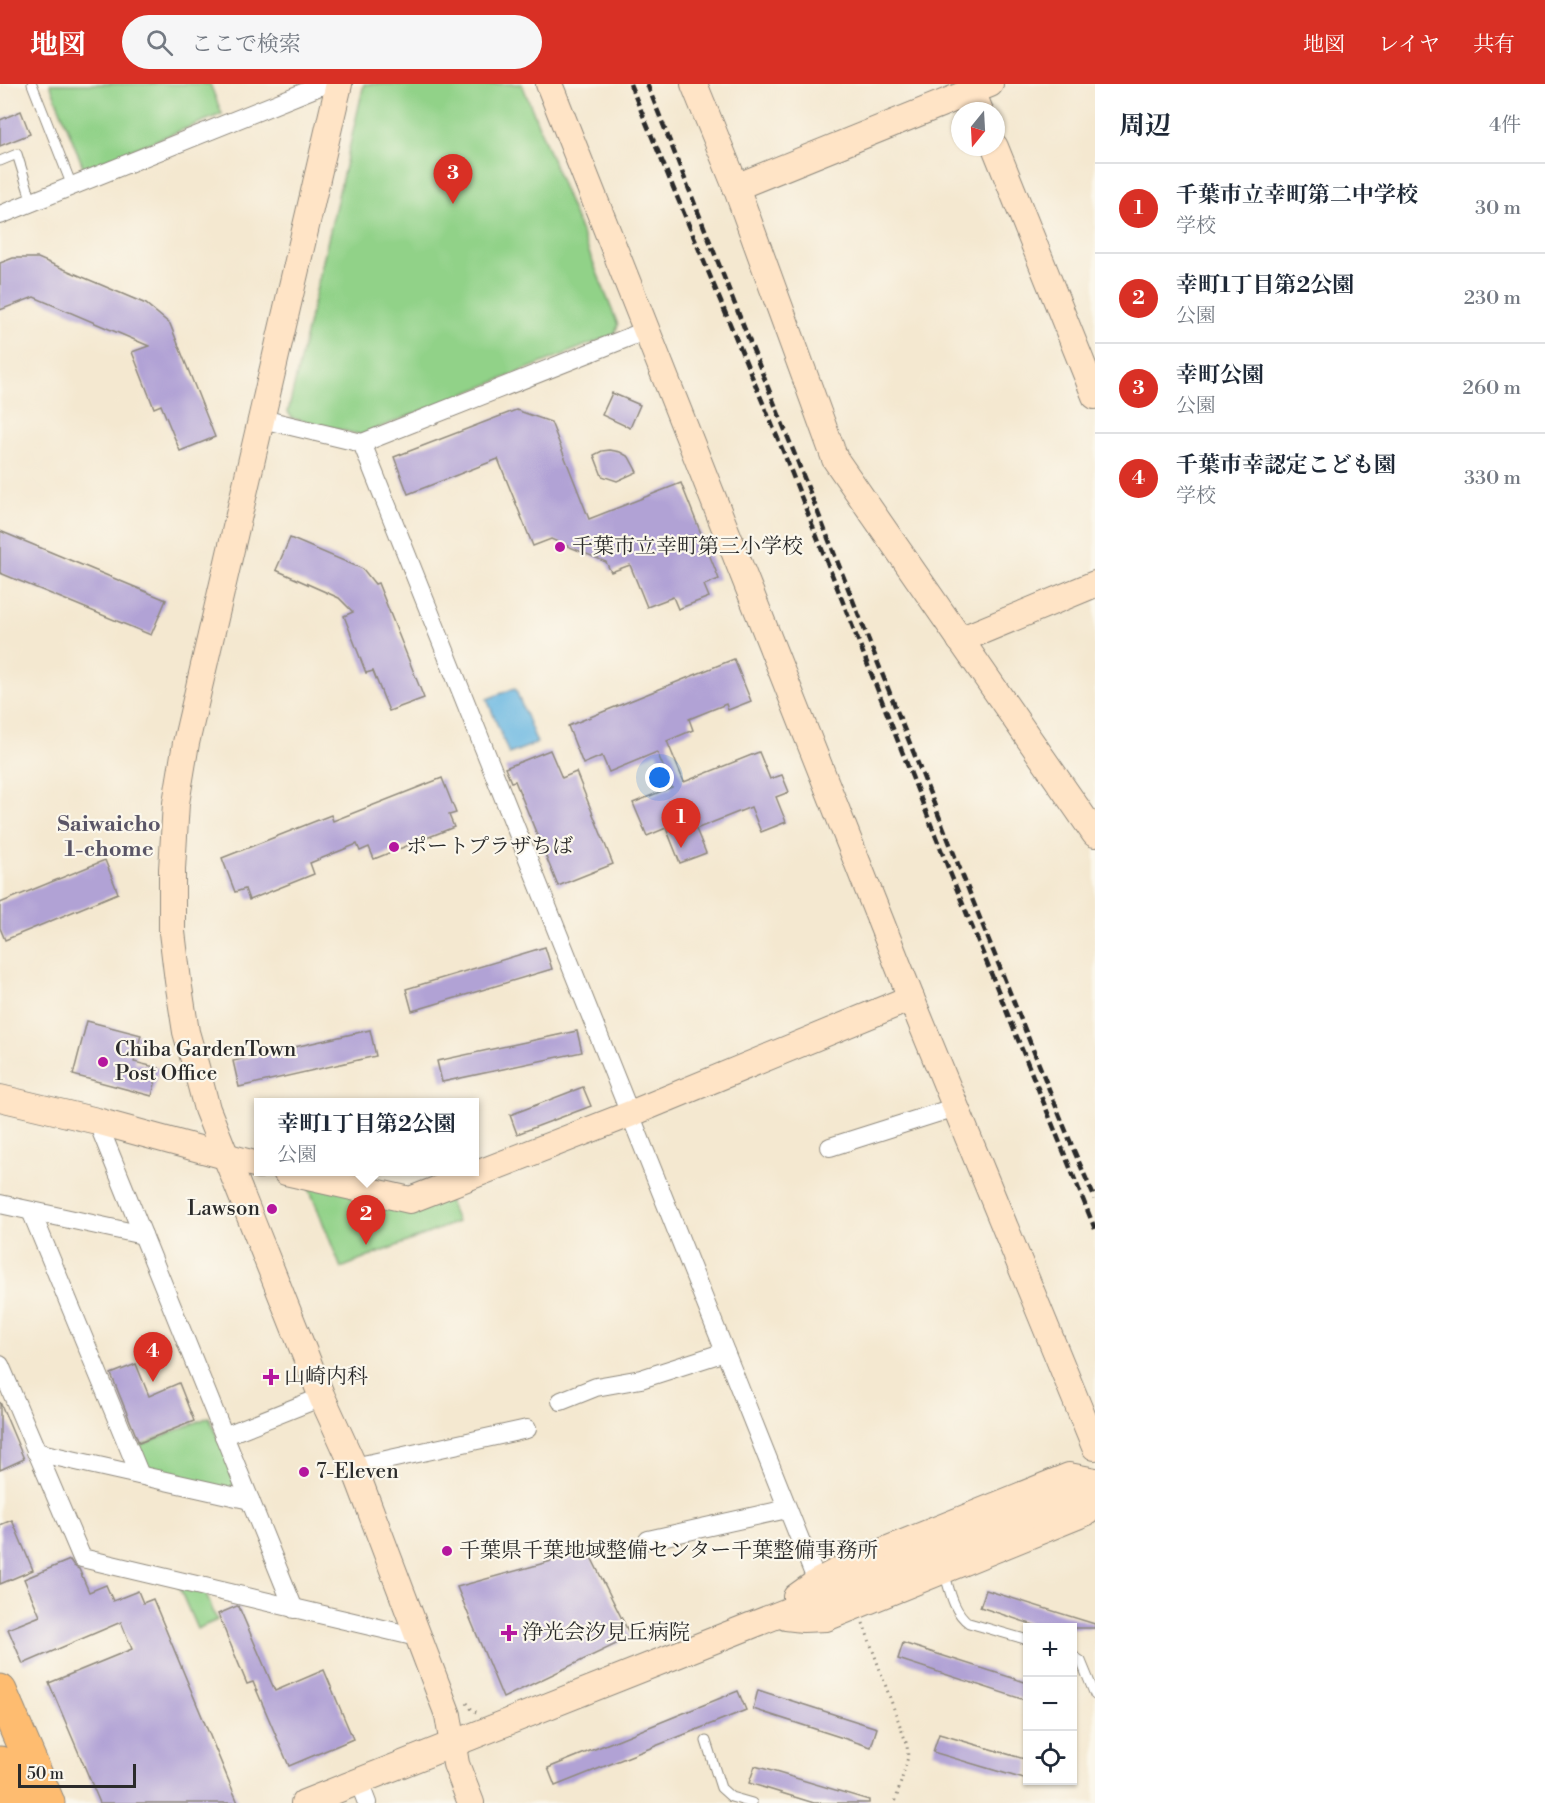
<!DOCTYPE html>
<html lang="ja">
<meta charset="utf-8">
<style>
:root{--surface:#fff;--page:#f6f6f7;--text:#1f2937;--muted:#747a83;--line:#e0e1e3;--accent:#d93025}
body{margin:0;font-family:"Libre Bodoni","Noto Serif JP",serif;background:var(--page);color:var(--text)}
.controls{position:absolute;right:18px;bottom:18px;display:grid;overflow:hidden;border-radius:0px;box-shadow:0 2px 4px #0004}
.controls button{width:54px;height:54px;display:grid;place-items:center;padding:0;border:0;border-bottom:2px solid var(--line);background:var(--surface);color:var(--text);font:30px sans-serif}
.compass{position:absolute;left:951px;top:18px;width:54px;height:54px;border-radius:50%;background:var(--surface);box-shadow:0 2px 4px #0004;rotate:198deg}
.scale{position:absolute;left:18px;bottom:15px;width:118px;box-sizing:border-box;padding-left:6px;border:3px solid #2b2b2b;border-top:0;font-size:16px;line-height:21px;white-space:nowrap;color:#2b2b2b;-webkit-text-stroke:4px #fbf7ec;paint-order:stroke}
.you{position:absolute;left:660px;top:694px;width:21px;height:21px;margin:-15px;border:4px solid #fff;border-radius:50%;background:#1a73e8;box-shadow:0 0 0 9px #1a73e833}
.badge{display:grid;place-items:center;width:39px;height:39px;border-radius:50%;background:var(--accent);color:#fff;font-size:20px;font-weight:700}
.pin{position:absolute;translate:-50% -50px;filter:drop-shadow(0 2px 3px #0008)}
.pin::after{content:'';position:absolute;top:32px;width:21px;height:18px;background:inherit;clip-path:polygon(0 0,100% 0,50% 100%)}
.popup{position:absolute;left:254px;top:1014px;width:225px;height:78px;box-sizing:border-box;display:grid;place-content:center;border-radius:0px;background:var(--surface);filter:drop-shadow(0 2px 4px #0005);font-size:20px;white-space:nowrap;color:var(--muted)}
.popup b{font-size:22px;color:var(--text)}
.popup::after{content:'';position:absolute;left:50%;top:100%;margin-left:-12px;border:12px solid transparent;border-top-color:var(--surface)}
.list{margin:0;padding:0;list-style:none}
h2{display:flex;justify-content:space-between;align-items:center;height:78px;margin:0;padding:0 24px;font-size:26px}
h2 small{font-size:20px;font-weight:400;color:var(--muted)}
.list li{display:grid;grid-template-columns:39px 1fr auto;gap:18px;align-items:center;box-sizing:border-box;height:90px;padding:0 24px;border-top:2px solid var(--line)}
.list b{display:block;font-size:22px;white-space:nowrap}
.list p{margin:0;font-size:20px;white-space:nowrap;color:var(--muted)}
.list em{font-size:20px;font-style:normal;color:var(--muted)}
.icon{flex:none;width:33px;height:33px;fill:none;stroke:currentColor;stroke-width:2;stroke-linecap:round;stroke-linejoin:round}
.map{position:relative;flex:none;width:1095px;height:1719px;overflow:hidden}
header{display:flex;align-items:center;gap:36px;box-sizing:border-box;height:84px;padding:0 30px;background:var(--accent);color:#fff}
header strong{font-size:28px}
nav{display:flex;gap:33px;margin-inline-start:auto;font-size:21px}
.search{width:420px;height:54px;background:var(--page);display:flex;align-items:center;gap:15px;box-sizing:border-box;padding:0 21px;border-radius:33px;color:var(--muted);font-size:22px}
main{display:flex}
aside{flex:1;background:var(--surface)}
.map>svg:first-child{display:block}
.green{fill:#91d288;stroke:#5e7e5a;stroke-width:1.5}
.water{fill:#66b6e1;stroke:#487086;stroke-width:1.5}
.building{fill:#b1a2d5}
.lines{fill:none;stroke-linecap:round;stroke-linejoin:round}
.lane-casing{stroke:#908a7e;stroke-width:11}
.street-casing{stroke:#908a7e;stroke-width:20}
.secondary-casing{stroke:#908a7e;stroke-width:28}
.highway-casing{stroke:#908a7e;stroke-width:35}
.path{stroke:#908a7e;stroke-width:3;stroke-dasharray:1.5 4.5;stroke-linecap:butt}
.lane{stroke:#fff;stroke-width:9}
.street{stroke:#fff;stroke-width:18}
.secondary{stroke:#ffe4c6;stroke-width:26}
.highway{stroke:#febc70;stroke-width:33}
.rail{stroke:#2b2b2b;stroke-width:4.5;stroke-dasharray:9 4.5;stroke-linecap:butt}
.poi-dot{fill:#b5179e;stroke:#fbf7ec;stroke-width:2}
.labels{text-anchor:middle;dominant-baseline:central;stroke-width:4.5;stroke-linejoin:round;paint-order:stroke}
.poi-label{font-size:21px;fill:#2b2b2b;stroke:#fbf7ec;text-anchor:start}
.neighbourhood-label{font-size:22px;font-weight:bold;fill:#5a5566;stroke:#fbf7ec}
</style>
<header>
<strong>地図</strong>
<div class="search"><svg class="icon" aria-label="search" viewBox="0 0 24 24"><circle cx="10" cy="10" r="6"/><path d="M15 15l6 6"/></svg>ここで検索</div>
<nav><a>地図</a><a>レイヤ</a><a>共有</a></nav>
</header>
<main>
<div class="map">
<svg width="1095" height="1719" viewBox="0 0 1095 1719">
<rect width="100%" height="100%" fill="#fbf7ec"/>
<filter id="ink" filterUnits="userSpaceOnUse"><feTurbulence type="fractalNoise" baseFrequency=".0167" numOctaves="2"/><feDisplacementMap in="SourceGraphic" scale="12" xChannelSelector="R" yChannelSelector="G"/><feConvolveMatrix kernelMatrix="1 2 1 2 8 2 1 2 1" color-interpolation-filters="sRGB"/></filter>
<filter id="wash" filterUnits="userSpaceOnUse"><feTurbulence type="fractalNoise" baseFrequency=".008" numOctaves="4" result="noise"/><feDisplacementMap in="SourceGraphic" scale="24" xChannelSelector="R" yChannelSelector="G"/><feGaussianBlur stdDeviation="1.35" result="paint"/><feColorMatrix in="noise" values="0 0 0 0 0 0 0 0 0 0 0 0 0 0 0 0 0 1.4 0 .05"/><feComposite in="paint" operator="in"/></filter>
<g filter="url(#wash)">
<rect width="100%" height="100%" fill="#f4e8d0"/>
<!-- green -->
<g class="green">
<path d="M50 0H210L222 30 84 85Z"/>
<path d="M364 0H522L618 241 615 250 361 351 292 334 288 328Z"/>
<path d="M307 1099 446 1109 457 1138 341 1184Z"/>
<path d="M209 1333 237 1397 229 1406 147 1385 138 1362Z"/>
<path d="M178 1501 205 1508 217 1536 197 1545Z"/>
</g>
<!-- water -->
<path class="water" d="M515 604 537 659 509 670 487 615Z"/>
<g id="blocks">
<!-- building -->
<g class="building">
<path d="M21 27 30 50 0 62V36Z"/>
<path d="M13 174H38L146 220 170 240 215 353 180 367 161 321 154 324 132 268 149 262 34 213 0 226V179Z"/>
<path d="M612 309 640 321 630 344 602 331Z"/>
<path d="M516 326 551 338 589 435 681 399 719 495 704 501 709 513 678 525 673 513 647 523 630 481 611 488 606 478 551 455 533 462 498 375 408 410 394 373Z"/>
<path d="M610 366 620 368 629 373 637 388 617 397 602 392 594 371 602 367Z"/>
<path d="M0 447 166 516 151 551 0 489Z"/>
<path d="M290 454 363 485 375 500 378 499 424 614 389 627 373 587 366 589 344 532 353 528 339 514 276 486Z"/>
<path d="M734 575 751 617 728 626 726 620 689 635 693 646 667 657 684 698 759 668 770 695 782 691 789 708 776 713 786 738 761 748 751 723 696 745 706 769 680 779 666 744 647 752 633 719 672 703 657 668 609 688 602 672 583 680 568 642Z"/>
<path d="M550 666 562 694 576 688 613 780 558 802 515 697 511 698 505 684Z"/>
<path d="M442 694 456 729 449 731 454 743 374 775 369 763 360 767 357 760 310 779 314 790 249 816 245 805 235 808 222 774 331 731 333 737Z"/>
<path d="M105 776 118 809 5 856 0 844V819Z"/>
<path d="M545 863 552 885 412 927 406 905Z"/>
<path d="M87 937 141 951 134 978 159 984 152 1012 73 991Z"/>
<path d="M370 946 376 972 239 1003 233 977Z"/>
<path d="M577 947 582 968 442 998 437 977Z"/>
<path d="M583 1003 591 1022 517 1050 510 1031Z"/>
<path d="M136 1280 149 1312 179 1299 194 1337 139 1359 111 1290Z"/>
<path d="M0 1318 24 1375 0 1386Z"/>
<path d="M12 1436 33 1486 0 1500V1441Z"/>
<path d="M588 1467 631 1553 503 1614 457 1503Z"/>
<path d="M70 1476 74 1482 79 1485 89 1508 106 1501 113 1517 138 1507 143 1519 153 1515 238 1719H100L49 1599 132 1565 121 1538 23 1580 8 1545 40 1532 24 1495Z"/>
<path d="M986 1506 1095 1540V1544H1043L980 1523Z"/>
<path d="M237 1522 239 1523 275 1607 324 1586 353 1655 289 1682 253 1598 247 1600 218 1530Z"/>
<path d="M903 1559 1028 1599V1617L898 1575Z"/>
<path d="M758 1606 877 1644 871 1663 753 1625Z"/>
<path d="M738 1607 746 1626 555 1702 548 1684Z"/>
<path d="M939 1650 1028 1676V1684L1024 1695 933 1668Z"/>
<path d="M755 1682 869 1716V1719H814L749 1699Z"/>
</g>
</g>
</g>
<g filter="url(#ink)">
<use href="#blocks" fill-opacity="0" stroke="#908a7e" stroke-width="1.5"/>
<g class="lines">
<defs>
<g id="lane">
<path d="M32 0 72 102"/>
<path d="M0 77 17 70 32 118"/>
<path d="M944 1487C949 1504 953 1528 969 1539L1028 1556"/>
<path d="M1072 1571 1081 1577 1095 1611"/>
<path d="M706 1657 721 1704 731 1713 752 1719"/>
</g>
<g id="street">
<path d="M0 131 325 0"/>
<path d="M262 335 362 359 647 246"/>
<path d="M362 359 817 1498"/>
<path d="M97 1037 294 1525"/>
<path d="M830 1063 956 1023"/>
<path d="M0 1120 143 1151"/>
<path d="M31 1127 140 1391"/>
<path d="M0 1281 82 1474 417 1553"/>
<path d="M561 1317 596 1303 641 1295 725 1268"/>
<path d="M224 1352 322 1313"/>
<path d="M36 1368 250 1416"/>
<path d="M354 1383 527 1345"/>
<path d="M648 1456 787 1425"/>
<path d="M359 1698 367 1719"/>
</g>
<g id="secondary">
<path d="M339 0 186 659 176 719 172 785V848L178 897 186 948 196 983 207 1025 322 1313 354 1383 448 1631 456 1680 471 1719"/>
<path d="M549 0 911 914 1095 1363"/>
<path d="M694 0 736 103 835 375 1095 750"/>
<path d="M972 7 980 27"/>
<path d="M995 63 1095 312"/>
<path d="M736 103 990 0"/>
<path d="M960 556 1095 500"/>
<path d="M0 1014 97 1037 258 1081"/>
<path d="M286 1088 410 1116 630 1030 911 914"/>
<path d="M796 1513 817 1498 851 1480 1069 1392 1095 1397"/>
<path d="M786 1533 803 1535 826 1534 1087 1428 1095 1418"/>
<path d="M304 1719 1095 1405"/>
</g>
<g id="highway">
<path d="M0 1607 48 1719"/>
<path d="M0 1679 17 1719"/>
</g>
</defs>
<!-- lane casing -->
<use href="#lane" class="lane-casing"/>
<!-- street casing -->
<use href="#street" class="street-casing"/>
<!-- secondary casing -->
<use href="#secondary" class="secondary-casing"/>
<!-- highway casing -->
<use href="#highway" class="highway-casing"/>
<!-- path -->
<g class="path">
<path d="M863 1539 907 1661 908 1673 895 1719"/>
<path d="M467 1619 473 1627 477 1628"/>
</g>
<!-- lane -->
<use href="#lane" class="lane"/>
<!-- street -->
<use href="#street" class="street"/>
<!-- secondary -->
<use href="#secondary" class="secondary"/>
<!-- highway -->
<use href="#highway" class="highway"/>
<!-- rail -->
<g class="rail">
<path d="M630 0 783 367 949 786 1095 1145"/>
<path d="M647 0 958 780 1072 1062 1095 1115"/>
</g>
</g>
</g>
<!-- markers -->
<g class="poi-dot">
<circle cx="560" cy="463" r="6"/>
<circle cx="394" cy="763" r="6"/>
<circle cx="103" cy="978" r="6"/>
<circle cx="272" cy="1125" r="6"/>
<path d="M268 1284h6v6h6v6h-6v6h-6v-6h-6v-6h6z"/>
<circle cx="304" cy="1388" r="6"/>
<circle cx="447" cy="1467" r="6"/>
<path d="M506 1540h6v6h6v6h-6v6h-6v-6h-6v-6h6z"/>
</g>
<g class="labels">
<!-- poi labels -->
<g class="poi-label">
<text x="572" y="463">千葉市立幸町第三小学校</text>
<text x="406" y="763">ポートプラザちば</text>
<text x="115" y="966">Chiba GardenTown<tspan x="115" dy="24">Post Office</tspan></text>
<text x="260" y="1125" text-anchor="end">Lawson</text>
<text x="284" y="1293">山崎内科</text>
<text x="316" y="1388">7-Eleven</text>
<text x="459" y="1467">千葉県千葉地域整備センター千葉整備事務所</text>
<text x="522" y="1549">浄光会汐見丘病院</text>
</g>
<!-- neighbourhood labels -->
<g class="neighbourhood-label">
<text x="109" y="740">Saiwaicho<tspan x="109" dy="25">1-chome</tspan></text>
</g>
</g>
</svg>
<div class="controls">
<button>+</button>
<button>−</button>
<button><svg class="icon" aria-label="locate" viewBox="0 0 24 24"><circle cx="12" cy="12" r="6"/><path d="M12 2v4M12 18v4M2 12h4M18 12h4"/></svg></button>
</div>
<svg class="compass" viewBox="-18 -18 36 36"><path d="M0-13l5 13h-10z" fill="#e53935"/><path d="M0 13l5-13h-10z" fill="#747a83"/></svg>
<div class="scale">50 m</div>
<div class="you"></div>
<div class="pin badge" style="left:681px;top:764px">1</div>
<div class="pin badge" style="left:366px;top:1161px">2</div>
<div class="popup"><b>幸町1丁目第2公園</b>公園</div>
<div class="pin badge" style="left:453px;top:120px">3</div>
<div class="pin badge" style="left:153px;top:1298px">4</div>
</div>
<aside>
<h2>周辺<small>4件</small></h2>
<ul class="list">
<li><span class="badge">1</span><div><b>千葉市立幸町第二中学校</b><p>学校</p></div><em>30 m</em></li>
<li><span class="badge">2</span><div><b>幸町1丁目第2公園</b><p>公園</p></div><em>230 m</em></li>
<li><span class="badge">3</span><div><b>幸町公園</b><p>公園</p></div><em>260 m</em></li>
<li><span class="badge">4</span><div><b>千葉市幸認定こども園</b><p>学校</p></div><em>330 m</em></li>
</ul>
</aside>
</main>
